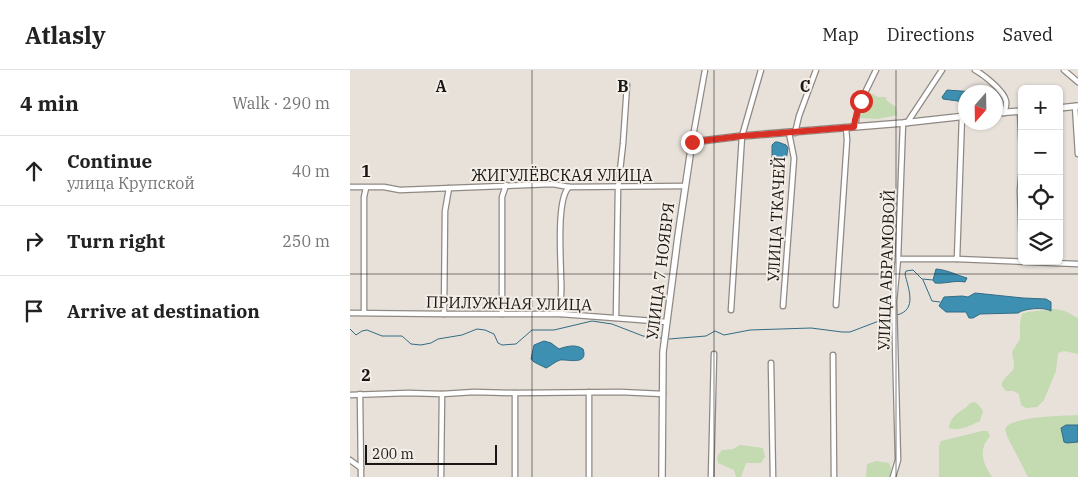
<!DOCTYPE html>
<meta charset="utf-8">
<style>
:root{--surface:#fff;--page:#f6f6f6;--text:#222;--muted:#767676;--line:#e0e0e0}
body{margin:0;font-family:"IBM Plex Serif",serif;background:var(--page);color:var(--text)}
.controls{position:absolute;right:15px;top:15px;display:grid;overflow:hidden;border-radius:8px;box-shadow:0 1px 4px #0004}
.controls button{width:45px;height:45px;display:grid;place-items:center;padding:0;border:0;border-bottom:1px solid var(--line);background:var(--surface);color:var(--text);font:25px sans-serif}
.compass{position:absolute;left:608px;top:15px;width:45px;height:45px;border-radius:50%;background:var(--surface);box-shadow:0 1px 4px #0004;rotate:200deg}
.scale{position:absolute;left:15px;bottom:12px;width:132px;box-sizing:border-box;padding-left:5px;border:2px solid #191715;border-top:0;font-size:14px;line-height:18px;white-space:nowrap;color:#191715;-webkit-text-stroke:4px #f4eee7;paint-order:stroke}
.stop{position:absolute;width:15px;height:15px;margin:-11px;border:4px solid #d93025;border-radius:50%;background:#fff}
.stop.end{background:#d93025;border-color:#fff;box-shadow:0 1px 5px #0008}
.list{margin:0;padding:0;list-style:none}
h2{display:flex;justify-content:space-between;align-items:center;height:65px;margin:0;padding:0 20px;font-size:21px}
h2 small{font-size:16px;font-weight:400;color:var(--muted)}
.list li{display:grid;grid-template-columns:32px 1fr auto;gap:15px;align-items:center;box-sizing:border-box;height:70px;padding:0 20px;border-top:1px solid var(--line)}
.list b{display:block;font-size:19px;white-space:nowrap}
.list p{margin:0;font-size:16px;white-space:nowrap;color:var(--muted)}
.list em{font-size:16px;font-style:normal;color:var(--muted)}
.icon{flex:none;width:28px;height:28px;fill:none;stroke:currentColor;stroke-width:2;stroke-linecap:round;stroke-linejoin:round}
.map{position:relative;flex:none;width:728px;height:407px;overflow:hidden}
header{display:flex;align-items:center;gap:30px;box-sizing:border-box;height:70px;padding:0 25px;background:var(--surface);border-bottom:1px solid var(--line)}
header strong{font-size:24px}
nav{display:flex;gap:28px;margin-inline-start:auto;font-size:18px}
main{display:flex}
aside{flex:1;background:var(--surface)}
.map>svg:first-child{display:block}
.green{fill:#c4dab1}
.water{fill:#3e90b2;stroke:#336c83}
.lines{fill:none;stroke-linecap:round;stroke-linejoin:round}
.stream{stroke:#336c83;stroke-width:1}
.minor-casing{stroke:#8f8983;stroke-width:7}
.tertiary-casing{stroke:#8f8983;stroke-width:8}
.minor{stroke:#fff;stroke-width:4.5}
.tertiary{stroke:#fff;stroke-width:5.5}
.route{stroke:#d93025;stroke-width:6}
.grid{fill:none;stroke:#191715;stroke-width:1;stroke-opacity:0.55}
.labels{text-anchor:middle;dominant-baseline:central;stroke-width:4;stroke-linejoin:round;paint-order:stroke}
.street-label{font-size:16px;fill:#191715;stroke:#f4eee7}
.grid-label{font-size:16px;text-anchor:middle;font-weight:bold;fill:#191715;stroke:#f4eee7;stroke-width:4;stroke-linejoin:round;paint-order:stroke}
</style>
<header>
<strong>Atlasly</strong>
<nav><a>Map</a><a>Directions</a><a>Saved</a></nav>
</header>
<main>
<aside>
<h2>4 min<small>Walk · 290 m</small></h2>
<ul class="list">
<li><svg class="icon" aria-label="ahead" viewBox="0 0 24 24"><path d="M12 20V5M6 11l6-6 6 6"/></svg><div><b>Continue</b><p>улица Крупской</p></div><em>40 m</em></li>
<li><svg class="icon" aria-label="right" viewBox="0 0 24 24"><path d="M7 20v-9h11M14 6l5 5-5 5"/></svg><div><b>Turn right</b></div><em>250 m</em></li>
<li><svg class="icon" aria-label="arrive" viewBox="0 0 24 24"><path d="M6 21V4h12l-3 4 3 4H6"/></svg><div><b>Arrive at destination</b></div></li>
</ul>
</aside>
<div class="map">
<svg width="728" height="407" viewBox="0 0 728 407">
<rect width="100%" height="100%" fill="#e7e1da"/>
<!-- green -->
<g class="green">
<path d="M519 22 528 27H536L537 31 546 37 547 45 528 49 510 48 513 30Z"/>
<path d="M704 239 715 241 728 248V284L714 281 708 283 706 301 694 330 687 337 676 338 671 335 669 324 663 321H656L652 316V313C662 296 667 307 662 282L670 269V253L672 244 678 242Z"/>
<path d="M624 332 628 334 633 341 630 351C622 355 608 362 599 358 600 348 606 344 614 339 618 336 619 333 624 332Z"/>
<path d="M728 345V407H678L657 366 655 359C661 346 713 346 728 345Z"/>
<path d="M632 361H637L640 365C638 370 635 372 634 376 630 387 636 398 642 407H589V376L591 371Z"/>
<path d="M390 375 413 378 415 387 411 393H396L391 407H386L384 400 368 393 367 387 372 380 383 379Z"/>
<path d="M526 391 539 393 542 401 541 407H516L517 394Z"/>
</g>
<!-- water -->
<g class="water">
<path d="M597 20 624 22H625H616L615 32 593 29 592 27Z"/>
<path d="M425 72H428L436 75 438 78 436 91 432 92 422 91V75Z"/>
<path d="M586 199C598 200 606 205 617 208L615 212C605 210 595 214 585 213L583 210Z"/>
<path d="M625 223 673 228 696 229 701 232V241C695 237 675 238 668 243L630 244 623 248H619L616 242H596L589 236 594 227 612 226 618 227Z"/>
<path d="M194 271 201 273 209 279C217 276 226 274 233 279 239 296 217 289 210 290 204 292 201 296 196 298L184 292 181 289 184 275Z"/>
<path d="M716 355H728V372L717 373 714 372 711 358Z"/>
</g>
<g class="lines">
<!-- stream -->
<g class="stream">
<path d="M573 210 582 231 590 232"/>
<path d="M547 245C568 240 558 218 555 204L556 201 563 200 572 209 583 210"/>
<path d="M0 259 6 265 12 261 17 260 32 266H52L61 274 71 275 81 273 88 269 112 265 127 259 135 260 144 264 148 273 152 275 166 274 182 260H204L242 251 262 254 293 266 311 268"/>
<path d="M319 269 356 266 365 261 374 265 400 260 461 258 492 262H500L542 246"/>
</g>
<defs>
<g id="minor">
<path d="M625 0C634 5 654 21 656 31 657 35 655 39 654 43"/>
<path d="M714 0 728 12"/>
<path d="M725 36 728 84"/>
<path d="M670 41 672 84"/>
<path d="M557 53 592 0"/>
<path d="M505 57 508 37 526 0"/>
<path d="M445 63 449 46 466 0"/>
<path d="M342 72 355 0"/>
<path d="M672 96 670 121 672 179"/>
<path d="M0 117H34L50 120 203 114 219 117 335 116"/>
<path d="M548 189H607L728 194"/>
<path d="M607 189 612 46"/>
<path d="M486 235 497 70 496 58"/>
<path d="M433 236 444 88 439 63"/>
<path d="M381 240 392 66 411 0"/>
<path d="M14 242V127L16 118"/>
<path d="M0 243 94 244H211L317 252"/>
<path d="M94 244 95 141 99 118"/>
<path d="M152 244V127L156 115"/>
<path d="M211 244C210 232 212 220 211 209 211 190 206 129 219 117"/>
<path d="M266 248 268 118 273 74 277 15"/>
<path d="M483 285 484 407"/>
<path d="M421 293 423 407"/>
<path d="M10 324 11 407"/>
<path d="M0 325 58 323 92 324 124 322 165 323 270 322 313 324"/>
<path d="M0 390 11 398"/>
<path d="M91 407 92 324"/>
<path d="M165 407V323"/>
<path d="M239 407V322"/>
<path d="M361 407 364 284"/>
<path d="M543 407 548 390 544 231 548 189 553 53"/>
</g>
<g id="tertiary">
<path d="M709 38 728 36"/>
<path d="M646 43 672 41"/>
<path d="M312 407 313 282 328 166 342 72 392 66 553 53 616 46"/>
</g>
</defs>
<!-- minor casing -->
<use href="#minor" class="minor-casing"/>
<!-- tertiary casing -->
<use href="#tertiary" class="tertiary-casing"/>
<!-- minor -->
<use href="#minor" class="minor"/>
<!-- tertiary -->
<use href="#tertiary" class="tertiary"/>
</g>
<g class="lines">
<!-- route -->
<path class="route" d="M342 72 392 66 504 57 505 50 511 31"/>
</g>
<!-- grid -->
<path class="grid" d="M182 0V407M364 0V407M546 0V407M0 204H728"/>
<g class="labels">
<!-- street labels -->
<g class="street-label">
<text x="212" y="105">ЖИГУЛЁВСКАЯ УЛИЦА</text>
<text transform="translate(426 149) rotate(-87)">УЛИЦА ТКАЧЕЙ</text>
<text transform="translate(536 200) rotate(-88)">УЛИЦА АБРАМОВОЙ</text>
<text transform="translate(310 201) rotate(-83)">УЛИЦА 7 НОЯБРЯ</text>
<text transform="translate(159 233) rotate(1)">ПРИЛУЖНАЯ УЛИЦА</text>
</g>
</g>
<g class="grid-label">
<text x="91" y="22">A</text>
<text x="273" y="22">B</text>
<text x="455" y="22">C</text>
<text x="16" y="107">1</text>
<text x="16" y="311">2</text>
</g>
</svg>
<div class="controls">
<button>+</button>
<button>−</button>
<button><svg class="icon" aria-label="locate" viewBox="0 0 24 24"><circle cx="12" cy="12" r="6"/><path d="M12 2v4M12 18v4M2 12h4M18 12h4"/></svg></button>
<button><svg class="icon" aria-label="layers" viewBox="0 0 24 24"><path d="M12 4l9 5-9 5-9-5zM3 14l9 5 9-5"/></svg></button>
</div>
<svg class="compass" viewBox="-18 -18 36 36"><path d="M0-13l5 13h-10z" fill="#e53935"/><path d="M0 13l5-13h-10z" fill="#767676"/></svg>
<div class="scale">200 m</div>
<div class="stop" style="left:511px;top:31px"></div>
<div class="stop end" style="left:342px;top:72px"></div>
</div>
</main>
